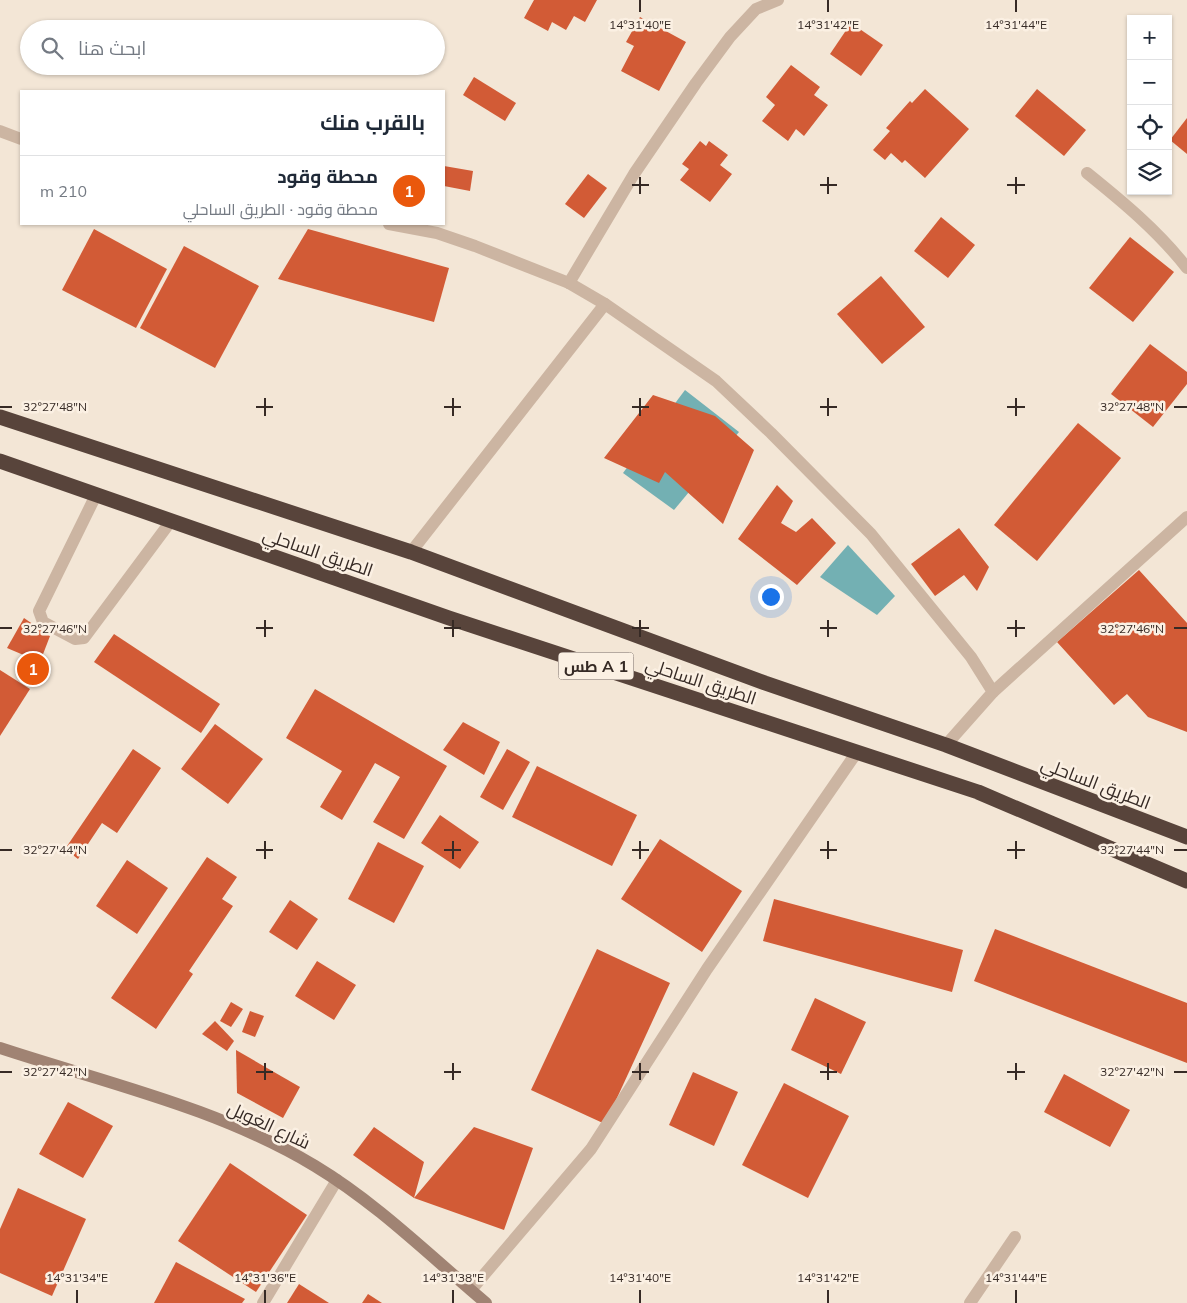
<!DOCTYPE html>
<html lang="ar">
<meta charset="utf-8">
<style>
:root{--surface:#fff;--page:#f6f6f7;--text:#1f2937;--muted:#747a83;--line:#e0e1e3;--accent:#ea580c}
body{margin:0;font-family:Mulish,Cairo,sans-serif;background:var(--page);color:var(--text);direction:rtl}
.controls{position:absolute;right:15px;top:15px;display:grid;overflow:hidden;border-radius:0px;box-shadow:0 1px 4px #0004}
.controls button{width:45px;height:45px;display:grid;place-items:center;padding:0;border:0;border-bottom:1px solid var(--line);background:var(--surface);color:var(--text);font:25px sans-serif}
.you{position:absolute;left:770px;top:596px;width:18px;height:18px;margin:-12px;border:4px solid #fff;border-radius:50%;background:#1a73e8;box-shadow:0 0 0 8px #1a73e833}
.badge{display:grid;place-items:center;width:32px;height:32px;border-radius:50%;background:var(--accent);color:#fff;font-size:16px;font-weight:700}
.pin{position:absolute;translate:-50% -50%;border:2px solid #fff;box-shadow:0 1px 5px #0006}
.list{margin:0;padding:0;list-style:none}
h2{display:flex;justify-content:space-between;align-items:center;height:65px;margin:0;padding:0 20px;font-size:21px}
h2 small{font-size:16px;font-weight:400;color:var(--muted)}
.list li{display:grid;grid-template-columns:32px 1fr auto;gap:15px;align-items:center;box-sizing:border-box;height:70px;padding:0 20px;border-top:1px solid var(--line)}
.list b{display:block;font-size:19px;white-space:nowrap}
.list p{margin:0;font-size:16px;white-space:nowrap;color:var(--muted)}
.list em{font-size:16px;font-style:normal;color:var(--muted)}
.icon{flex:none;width:28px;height:28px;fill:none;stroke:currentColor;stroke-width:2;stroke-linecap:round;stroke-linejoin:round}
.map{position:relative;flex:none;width:1187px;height:1303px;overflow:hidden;direction:ltr}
.search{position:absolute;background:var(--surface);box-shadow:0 1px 4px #0004;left:20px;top:20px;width:425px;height:55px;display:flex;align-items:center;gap:12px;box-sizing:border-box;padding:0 18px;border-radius:28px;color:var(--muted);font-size:19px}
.panel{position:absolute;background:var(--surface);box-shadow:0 1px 4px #0004;left:20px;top:90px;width:425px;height:135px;border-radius:0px;direction:rtl}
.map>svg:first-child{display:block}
.water{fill:#73b0b3}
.building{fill:#d25b36}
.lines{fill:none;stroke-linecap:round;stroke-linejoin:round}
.lane{stroke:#ccb5a2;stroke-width:12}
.street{stroke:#ccb5a2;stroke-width:12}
.secondary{stroke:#a08373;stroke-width:12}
.highway{stroke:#58443b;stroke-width:15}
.ticks{fill:none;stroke:#362a25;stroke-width:2}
.labels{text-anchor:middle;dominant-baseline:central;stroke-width:5;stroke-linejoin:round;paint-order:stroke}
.shield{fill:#fbf0e3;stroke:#71655e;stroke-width:1}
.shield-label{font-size:16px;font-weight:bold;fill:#362a25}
.street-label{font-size:18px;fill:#362a25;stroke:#fbf0e3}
.ticks-label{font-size:12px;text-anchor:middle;fill:#362a25;stroke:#fbf0e3;stroke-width:5;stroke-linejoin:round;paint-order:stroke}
</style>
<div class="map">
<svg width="1187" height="1303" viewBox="0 0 1187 1303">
<rect width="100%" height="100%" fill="#f3e6d6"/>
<!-- water -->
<g class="water">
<path d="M685 390 739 432 674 510 623 473Z"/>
<path d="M848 545 895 596 877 615 820 577Z"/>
</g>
<!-- building -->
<g class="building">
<path d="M534 0H597L585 22 574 16 566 30 552 22 548 31 524 18Z"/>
<path d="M640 17 686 42 659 91 621 71 634 46 626 42Z"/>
<path d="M851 23 883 45 861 76 830 54Z"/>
<path d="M791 65 820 87 814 95 828 105 804 136 796 129 788 141 762 121 775 105 766 97Z"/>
<path d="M474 77 516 103 505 121 463 95Z"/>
<path d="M925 89 969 129 925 178 905 160 902 163 891 153 885 160 873 150 890 131 886 128 910 101 912 103Z"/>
<path d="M1037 89 1086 130 1064 156 1015 116Z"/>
<path d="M1187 118V154L1170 140Z"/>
<path d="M700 141 706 146 709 141 728 155 720 165 732 174 710 202 680 180 689 169 682 164Z"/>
<path d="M444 166 473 171 470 191 444 186Z"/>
<path d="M588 174 607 188 584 218 565 204Z"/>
<path d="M941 217 975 245 948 278 914 251Z"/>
<path d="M94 229 167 269 136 328 62 290Z"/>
<path d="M308 229 449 268 434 322 278 279Z"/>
<path d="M1130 237 1174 272 1133 322 1089 288Z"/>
<path d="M184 246 259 286 215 368 140 328Z"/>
<path d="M881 276 925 327 882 364 837 314Z"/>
<path d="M1150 344 1187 372V384L1153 427 1111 394Z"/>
<path d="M653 395 715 416 754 450 723 524 665 472 659 483 604 458Z"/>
<path d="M1078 423 1121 458 1037 561 994 525Z"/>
<path d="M777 485 793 501 781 523 796 532 812 518 836 543 797 585 738 539Z"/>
<path d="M959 528 989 567 977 591 964 575 935 596 911 564Z"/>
<path d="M1139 570 1187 623V732L1148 717 1127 694 1114 705 1057 642Z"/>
<path d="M24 618 50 636 40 662 7 648Z"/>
<path d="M114 634 220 704 201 733 94 662Z"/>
<path d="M0 670 30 689 0 736Z"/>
<path d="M315 689 447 766 404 839 373 822 400 777 375 763 342 820 320 807 342 771 286 738Z"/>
<path d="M463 722 500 742 484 775 443 750Z"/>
<path d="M215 724 263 759 228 804 181 769Z"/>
<path d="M133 749 161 768 117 833 102 823 78 859 65 849Z"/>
<path d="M507 749 530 762 503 810 480 797Z"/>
<path d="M537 766 637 815 612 866 512 817Z"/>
<path d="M440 815 479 842 460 869 421 843Z"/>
<path d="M660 839 742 891 702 952 621 899Z"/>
<path d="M378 842 424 866 394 923 348 899Z"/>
<path d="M207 857 237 877 222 899 233 906 189 971 193 974 156 1029 111 998Z"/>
<path d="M127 860 168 888 137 934 96 906Z"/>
<path d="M774 899 963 950 952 992 763 941Z"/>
<path d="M290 900 318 919 297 950 269 932Z"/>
<path d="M995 929 1187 1003V1063L974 981Z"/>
<path d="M597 949 670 983 605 1124 531 1090Z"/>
<path d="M317 961 356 985 334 1020 295 996Z"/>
<path d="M815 998 866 1022 841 1074 791 1050Z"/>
<path d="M231 1002 243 1009 231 1027 220 1021Z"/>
<path d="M250 1011 264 1016 255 1037 242 1032Z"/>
<path d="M215 1021 234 1041 227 1051 202 1034Z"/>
<path d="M236 1050 300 1087 283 1118 237 1093Z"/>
<path d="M693 1072 738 1092 714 1146 669 1125Z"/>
<path d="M1064 1074 1130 1110 1110 1147 1044 1112Z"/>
<path d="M784 1083 849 1116 808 1198 742 1165Z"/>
<path d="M68 1102 113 1126 83 1178 39 1154Z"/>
<path d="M374 1127 424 1162 414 1198 474 1127 533 1148 504 1230 414 1198 353 1155Z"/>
<path d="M230 1163 307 1215 256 1292 178 1241Z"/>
<path d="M18 1188 86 1219 52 1296 0 1273V1229Z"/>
<path d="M176 1262 245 1299 242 1303H154Z"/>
<path d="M299 1284 329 1303H287Z"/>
<path d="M368 1294 382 1303H362Z"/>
</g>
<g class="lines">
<!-- lane -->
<g class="lane">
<path d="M96 495 39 611 43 622 75 639 84 638 171 521"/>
<path d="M970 1303 1015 1237"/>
</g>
<!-- street -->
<g class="street">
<path d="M0 131 21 139"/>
<path d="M1087 173C1123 202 1158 231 1187 268"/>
<path d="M389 224 437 233 475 246 569 283 605 304 716 381 771 433 871 534 971 657 993 692 946 745"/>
<path d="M569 283 634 174 696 83 730 37 756 9 778 0"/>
<path d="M411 552 605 304"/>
<path d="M993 692 1187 517"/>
<path d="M471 1290 591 1149 707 969 857 752"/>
<path d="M263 1303 337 1180"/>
</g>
<!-- secondary -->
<path class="secondary" d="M0 1048C106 1083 219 1108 315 1166 378 1204 430 1256 486 1303"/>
<!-- highway -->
<g class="highway">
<path d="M0 417 411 552 765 683 946 745 1187 837"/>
<path d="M0 461 449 618 978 792 1187 881"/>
</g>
</g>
<!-- ticks -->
<path class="ticks" d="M640 0V12M828 0V12M1016 0V12M640 177V194M828 177V194M1016 177V194M632 185H649M820 185H837M1007 185H1025M265 398V416M453 398V416M640 398V416M828 398V416M1016 398V416M0 407H12M256 407H273M444 407H461M632 407H649M820 407H837M1007 407H1025M1174 407H1187M265 620V637M453 620V637M640 620V637M828 620V637M1016 620V637M0 628H12M256 628H273M444 628H461M632 628H649M820 628H837M1007 628H1025M1174 628H1187M265 841V859M453 841V859M640 841V859M828 841V859M1016 841V859M0 850H12M256 850H273M444 850H461M632 850H649M820 850H837M1007 850H1025M1174 850H1187M265 1063V1080M453 1063V1080M640 1063V1080M828 1063V1080M1016 1063V1080M0 1072H12M256 1072H273M444 1072H461M632 1072H649M820 1072H837M1007 1072H1025M1174 1072H1187M77 1290V1303M265 1290V1303M453 1290V1303M640 1290V1303M828 1290V1303M1016 1290V1303"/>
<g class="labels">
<!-- shield labels -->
<rect class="shield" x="558.5" y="652.5" width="75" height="27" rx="4"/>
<g class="shield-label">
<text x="596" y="666">طس A 1</text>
</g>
<!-- street labels -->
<g class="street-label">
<text transform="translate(318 552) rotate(19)">الطريق الساحلي</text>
<text transform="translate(701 681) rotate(18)">الطريق الساحلي</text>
<text transform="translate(1096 783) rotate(21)">الطريق الساحلي</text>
<text transform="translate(269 1125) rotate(25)">شارع الغويل</text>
</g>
</g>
<g class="ticks-label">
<text x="640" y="29">14°31'40"E</text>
<text x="828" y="29">14°31'42"E</text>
<text x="1016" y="29">14°31'44"E</text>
<text x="55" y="411">32°27'48"N</text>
<text x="1132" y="411">32°27'48"N</text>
<text x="55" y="633">32°27'46"N</text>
<text x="1132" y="633">32°27'46"N</text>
<text x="55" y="854">32°27'44"N</text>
<text x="1132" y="854">32°27'44"N</text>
<text x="55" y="1076">32°27'42"N</text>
<text x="1132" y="1076">32°27'42"N</text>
<text x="77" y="1282">14°31'34"E</text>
<text x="265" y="1282">14°31'36"E</text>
<text x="453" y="1282">14°31'38"E</text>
<text x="640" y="1282">14°31'40"E</text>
<text x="828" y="1282">14°31'42"E</text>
<text x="1016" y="1282">14°31'44"E</text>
</g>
</svg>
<div class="controls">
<button>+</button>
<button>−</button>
<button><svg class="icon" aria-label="locate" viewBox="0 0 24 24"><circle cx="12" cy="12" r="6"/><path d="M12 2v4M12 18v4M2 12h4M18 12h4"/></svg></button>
<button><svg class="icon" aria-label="layers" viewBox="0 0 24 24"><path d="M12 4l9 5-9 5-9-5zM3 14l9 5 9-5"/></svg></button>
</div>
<div class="you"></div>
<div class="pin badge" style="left:33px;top:669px">1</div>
<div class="search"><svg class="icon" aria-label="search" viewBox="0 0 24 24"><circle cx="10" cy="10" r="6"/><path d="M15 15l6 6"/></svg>ابحث هنا</div>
<section class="panel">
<h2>بالقرب منك<small></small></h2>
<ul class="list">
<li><span class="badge">1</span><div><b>محطة وقود</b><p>محطة وقود · الطريق الساحلي</p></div><em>210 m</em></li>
</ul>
</section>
</div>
